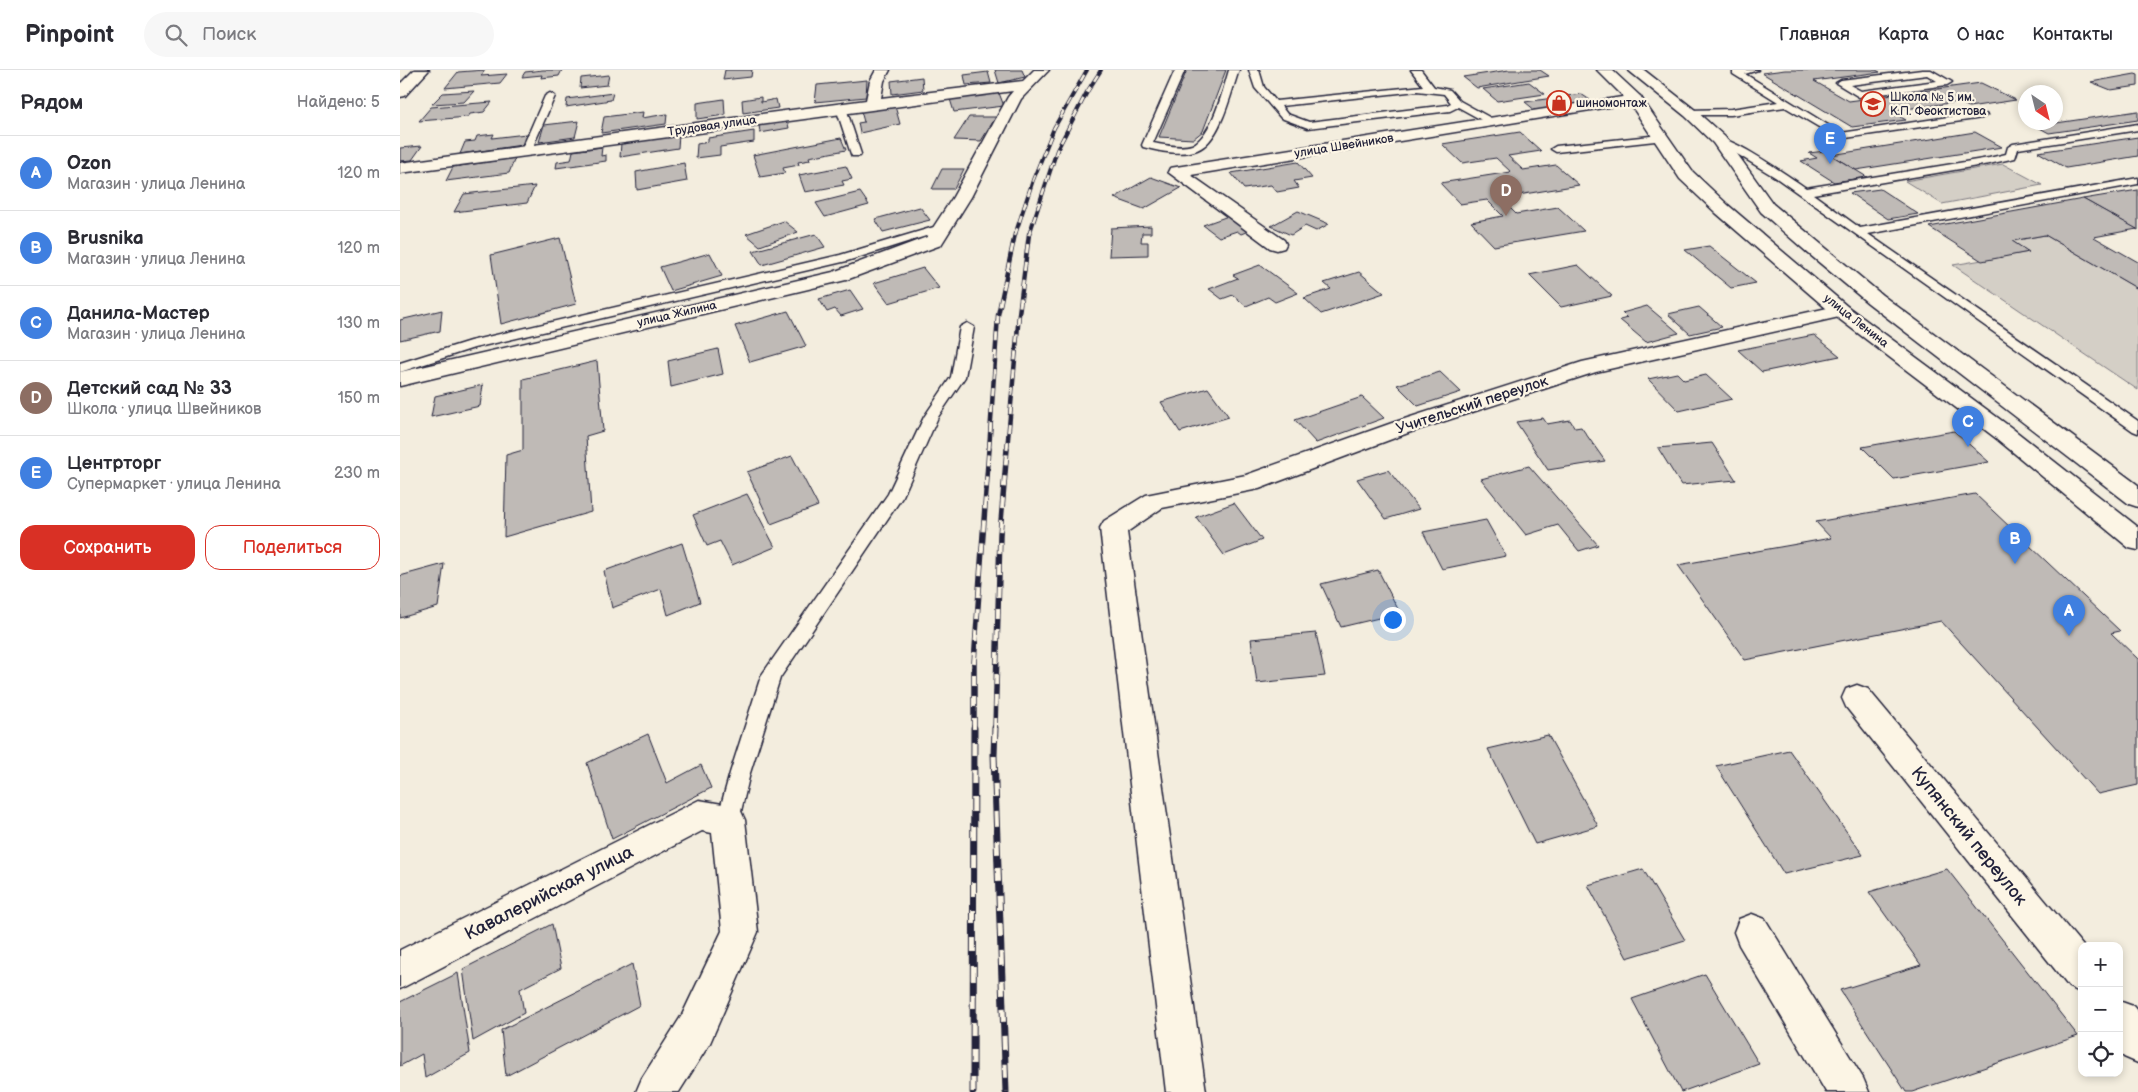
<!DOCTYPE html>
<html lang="ru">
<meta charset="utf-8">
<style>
:root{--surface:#fff;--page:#f7f7f7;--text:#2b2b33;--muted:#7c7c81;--line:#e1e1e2;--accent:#d93025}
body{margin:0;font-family:"Balsamiq Sans",sans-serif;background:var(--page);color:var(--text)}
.controls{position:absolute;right:15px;bottom:15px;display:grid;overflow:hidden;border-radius:10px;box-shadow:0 2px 8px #0003}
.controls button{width:45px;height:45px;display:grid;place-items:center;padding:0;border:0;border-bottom:1px solid var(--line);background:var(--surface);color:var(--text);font:25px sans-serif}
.compass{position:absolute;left:1618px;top:15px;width:45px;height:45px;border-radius:50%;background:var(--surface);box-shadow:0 2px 8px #0003;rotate:145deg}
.you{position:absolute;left:992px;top:549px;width:18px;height:18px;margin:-12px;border:4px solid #fff;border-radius:50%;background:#1a73e8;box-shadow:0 0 0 8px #1a73e833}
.badge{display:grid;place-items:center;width:32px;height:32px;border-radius:50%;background:var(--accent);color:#fff;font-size:16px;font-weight:700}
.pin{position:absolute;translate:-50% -41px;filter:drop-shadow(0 1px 2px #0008)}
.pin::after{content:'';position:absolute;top:26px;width:18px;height:15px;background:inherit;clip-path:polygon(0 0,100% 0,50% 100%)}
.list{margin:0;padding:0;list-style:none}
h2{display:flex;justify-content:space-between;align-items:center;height:65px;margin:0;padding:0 20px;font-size:21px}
h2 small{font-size:16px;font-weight:400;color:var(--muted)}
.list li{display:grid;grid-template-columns:32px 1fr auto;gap:15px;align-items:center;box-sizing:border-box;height:75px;padding:0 20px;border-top:1px solid var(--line)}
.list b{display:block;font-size:19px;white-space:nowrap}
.list p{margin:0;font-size:16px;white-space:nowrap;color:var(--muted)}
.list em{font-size:16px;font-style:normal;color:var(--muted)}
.actions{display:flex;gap:10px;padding:15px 20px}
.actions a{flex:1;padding:11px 0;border:1px solid var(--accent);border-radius:15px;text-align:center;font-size:18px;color:var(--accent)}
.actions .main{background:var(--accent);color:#fff}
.icon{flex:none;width:28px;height:28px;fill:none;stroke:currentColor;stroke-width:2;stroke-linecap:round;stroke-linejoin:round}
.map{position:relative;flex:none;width:1738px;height:1022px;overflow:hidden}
header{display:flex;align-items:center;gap:30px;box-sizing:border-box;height:70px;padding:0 25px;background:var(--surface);border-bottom:1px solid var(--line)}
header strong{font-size:24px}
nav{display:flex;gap:28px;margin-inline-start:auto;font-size:18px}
.search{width:350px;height:45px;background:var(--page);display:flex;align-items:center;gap:12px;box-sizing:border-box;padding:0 18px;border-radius:28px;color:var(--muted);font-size:19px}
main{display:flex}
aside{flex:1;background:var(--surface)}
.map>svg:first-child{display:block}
.green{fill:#d4cfc6;stroke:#7b7880}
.building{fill:#bfbab6;stroke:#22223b}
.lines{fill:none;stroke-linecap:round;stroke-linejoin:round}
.service-casing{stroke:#22223b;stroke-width:3}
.minor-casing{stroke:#22223b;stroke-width:3}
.tertiary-casing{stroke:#22223b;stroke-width:3}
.primary-casing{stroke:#22223b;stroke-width:3}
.service{fill:#fcf5e5;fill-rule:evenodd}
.minor{fill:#fcf5e5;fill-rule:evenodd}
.tertiary{fill:#fcf5e5;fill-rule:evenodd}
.primary{fill:#fcf5e5;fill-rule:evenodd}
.rail-far3-casing{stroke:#22223b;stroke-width:4}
.rail-far2-casing{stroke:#22223b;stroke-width:4.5}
.rail-far1-casing{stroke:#22223b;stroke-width:5.5}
.rail-casing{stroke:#22223b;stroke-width:7}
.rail-far3{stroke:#fcf5e5;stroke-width:2.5;stroke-dasharray:7;stroke-linecap:butt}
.rail-far2{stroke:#fcf5e5;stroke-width:3;stroke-dasharray:9;stroke-linecap:butt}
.rail-far1{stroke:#fcf5e5;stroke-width:4;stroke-dasharray:11;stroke-linecap:butt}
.rail{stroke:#fcf5e5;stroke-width:5;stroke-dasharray:14;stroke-linecap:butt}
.labels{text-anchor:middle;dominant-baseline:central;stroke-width:4.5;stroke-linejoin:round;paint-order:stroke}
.far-poi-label{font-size:12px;fill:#22223b;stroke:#fcf5e5;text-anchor:start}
.far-street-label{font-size:12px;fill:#22223b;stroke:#fcf5e5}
.street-label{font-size:15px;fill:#22223b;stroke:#fcf5e5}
.near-street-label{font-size:18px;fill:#22223b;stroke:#fcf5e5}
</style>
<header>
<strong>Pinpoint</strong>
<div class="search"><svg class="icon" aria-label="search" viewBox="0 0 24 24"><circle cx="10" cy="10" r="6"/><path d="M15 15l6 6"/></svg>Поиск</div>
<nav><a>Главная</a><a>Карта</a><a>О нас</a><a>Контакты</a></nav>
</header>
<main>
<aside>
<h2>Рядом<small>Найдено: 5</small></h2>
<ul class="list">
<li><span class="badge" style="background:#3f7fe0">A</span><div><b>Ozon</b><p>Магазин · улица Ленина</p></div><em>120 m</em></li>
<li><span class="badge" style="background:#3f7fe0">B</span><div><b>Brusnika</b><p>Магазин · улица Ленина</p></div><em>120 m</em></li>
<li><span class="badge" style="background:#3f7fe0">C</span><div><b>Данила-Мастер</b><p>Магазин · улица Ленина</p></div><em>130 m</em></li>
<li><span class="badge" style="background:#8d6e63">D</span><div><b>Детский сад № 33</b><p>Школа · улица Швейников</p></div><em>150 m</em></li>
<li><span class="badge" style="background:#3f7fe0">E</span><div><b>Центрторг</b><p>Супермаркет · улица Ленина</p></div><em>230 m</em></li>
</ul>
<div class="actions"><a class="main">Сохранить</a><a>Поделиться</a></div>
</aside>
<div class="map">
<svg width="1738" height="1022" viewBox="0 0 1738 1022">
<rect width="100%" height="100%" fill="#f3edde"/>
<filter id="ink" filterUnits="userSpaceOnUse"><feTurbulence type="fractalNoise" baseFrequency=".02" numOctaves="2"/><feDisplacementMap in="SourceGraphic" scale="10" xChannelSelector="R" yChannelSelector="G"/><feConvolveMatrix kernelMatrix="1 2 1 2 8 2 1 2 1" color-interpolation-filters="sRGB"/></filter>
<g filter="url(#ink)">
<!-- green -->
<g class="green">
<path d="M1603 94 1642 115 1542 134 1505 111Z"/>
<path d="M1645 165 1738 219V320L1553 195 1629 182 1612 171Z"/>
</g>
<!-- building -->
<g class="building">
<path d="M85 0 81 6 107 4 100 13 45 18 58 2Z"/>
<path d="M143 0H162L159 6 141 8 142 5 122 7 125 2Z"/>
<path d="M325 0H352L351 7 323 10Z"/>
<path d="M595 0H622L625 7 599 13Z"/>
<path d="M787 0H826L803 61 793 69 759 67Z"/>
<path d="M1109 0H1140L1149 6 1077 18 1063 7Z"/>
<path d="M1385 0H1476L1480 2 1414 11 1449 31 1581 13 1616 30 1569 37 1558 32 1490 41 1506 50 1452 57 1362 3Z"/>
<path d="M588 2 591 13 566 15 564 5Z"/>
<path d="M1735 4 1738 5V16L1711 20 1691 12Z"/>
<path d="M209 5 207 15 180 18 181 8Z"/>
<path d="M522 7 523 20 492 24 491 11Z"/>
<path d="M467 10 466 27 415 32 417 15Z"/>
<path d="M1129 12 1145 24 1097 31 1083 19Z"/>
<path d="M74 21 64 32 32 34 43 23Z"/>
<path d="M213 23 211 30 166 37 167 29Z"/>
<path d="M599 23 604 36 554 42 550 29Z"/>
<path d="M1181 24 1193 32 1136 41 1125 32Z"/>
<path d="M361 27V32L376 29 378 38 343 43 342 30Z"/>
<path d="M324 29 325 45 297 49V33Z"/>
<path d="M92 32 84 42 70 44 68 47 19 51 31 37Z"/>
<path d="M495 36 500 54 460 63 458 53 464 52 461 41Z"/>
<path d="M1738 41V50L1649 63 1636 56Z"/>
<path d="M243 42 242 48 267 44 266 54 201 63 204 47Z"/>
<path d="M569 47H596L581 71 554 70Z"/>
<path d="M387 50 389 58 360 63 359 55Z"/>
<path d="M179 51 175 67 139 72 144 55Z"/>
<path d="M354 61V72L320 77V85L296 88 297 74 308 72V68Z"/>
<path d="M1120 62 1141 81 1108 86 1123 100 1156 95 1179 115 1100 128 1116 144 1158 137 1184 161 1094 176 1071 152 1103 146 1087 130 1060 134 1040 113 1111 102 1096 88 1062 93 1042 74Z"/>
<path d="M1575 62 1602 77 1456 100 1431 85Z"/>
<path d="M94 64 92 68 126 64 122 75 60 84 65 72 75 71 77 66Z"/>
<path d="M279 64 278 78 220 87 221 73Z"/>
<path d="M1738 67V86L1666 98 1638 82Z"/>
<path d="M441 68 446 80 409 87 410 90 398 92 399 95 383 98 385 103 360 107 353 85Z"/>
<path d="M22 76 12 90 0 91V78Z"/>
<path d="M202 77 201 86 206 85V91L156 98 157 92 171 90 173 81Z"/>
<path d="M1425 81 1431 85 1467 107 1434 112 1401 91 1417 88 1409 83Z"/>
<path d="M115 88 109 103 46 111 53 97Z"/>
<path d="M898 92 912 108 894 111 899 118 877 122 871 115 844 119 831 103Z"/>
<path d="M284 93 287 111 237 120 236 102Z"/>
<path d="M446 96 452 109 442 111 444 115 405 122 399 105Z"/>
<path d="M542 99H564L554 119H532Z"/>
<path d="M751 107 781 118 744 139 714 128Z"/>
<path d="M135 116 127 133 54 142 64 124Z"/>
<path d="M1480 119 1518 144 1488 149 1450 123Z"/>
<path d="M1738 120V160L1683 129Z"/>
<path d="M460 122 469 135 425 147 416 133Z"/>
<path d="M1683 129 1737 159 1694 167 1738 192V219L1645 165 1612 171 1629 182 1582 191 1529 157Z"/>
<path d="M520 137 530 150 483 162 475 149Z"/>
<path d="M898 141 929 154 916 161 905 156 891 165 871 156Z"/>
<path d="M831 145 851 160 841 164 837 161 819 167 803 155Z"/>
<path d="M384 151 398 162 360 176 346 164Z"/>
<path d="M751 156V163H742L741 172H748V185L709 186 711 158Z"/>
<path d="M416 164 425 177 362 195 353 181Z"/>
<path d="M160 168 176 234 101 254 91 185Z"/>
<path d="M1309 176 1356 213 1331 218 1285 180Z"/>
<path d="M310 183 322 206 271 221 260 197Z"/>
<path d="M860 195 898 223 875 232 868 227 846 236 833 225 822 229 809 219 838 208 833 205Z"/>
<path d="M1178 195 1212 226 1161 237 1129 205Z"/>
<path d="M523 198 539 218 489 233 474 213Z"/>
<path d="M959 202 984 223 921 244 904 228 931 219 924 213Z"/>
<path d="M450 220 463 239 441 246 435 239 427 242 419 229Z"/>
<path d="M1247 236 1279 263 1246 272 1220 250 1227 248 1222 243Z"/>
<path d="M1299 237 1322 257 1290 264 1268 244Z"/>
<path d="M42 240 40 261 0 270V250Z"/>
<path d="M388 241 406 276 350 292 335 256Z"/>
<path d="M1414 265 1440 286 1362 302 1338 280Z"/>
<path d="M318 279 323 304 271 317 268 291Z"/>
<path d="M197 291 203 361 186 366 191 442 104 467 106 385 123 380V309Z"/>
<path d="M1040 302 1061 322 1018 336 997 315Z"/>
<path d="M1277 303 1284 310 1306 305 1332 329 1279 341 1248 309Z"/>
<path d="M83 315 80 336 31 347 35 326Z"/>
<path d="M808 318 829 347 780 362 761 332Z"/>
<path d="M962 327 984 348 916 373 895 350Z"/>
<path d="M1143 348 1147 354 1170 350 1175 358 1181 357 1205 391 1148 400 1116 352Z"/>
<path d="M1554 361 1589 392 1494 409 1462 377Z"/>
<path d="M1312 373 1336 410 1281 415 1258 378Z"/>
<path d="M392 386 418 436 371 454 347 402Z"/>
<path d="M1129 396 1198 475 1179 481 1158 455 1126 465 1081 409Z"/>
<path d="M988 400 1019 439 986 449 957 409Z"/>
<path d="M347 424 375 477 332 495 320 471 307 476 293 445Z"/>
<path d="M1575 424 1720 561 1711 563 1738 589V715L1698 724 1541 551 1345 590 1278 495 1431 468 1416 452Z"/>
<path d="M834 433 862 470 824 485 796 447Z"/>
<path d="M1086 450 1106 486 1042 499 1023 462Z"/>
<path d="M282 473 300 532 268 545 261 519 212 538 204 501Z"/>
<path d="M44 494 38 537 0 548V506Z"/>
<path d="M978 500 1000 543 941 557 921 514Z"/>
<path d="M916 563 925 606 857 613 851 569Z"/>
<path d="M248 664 267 713 301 695 311 718 212 769 187 693Z"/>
<path d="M1148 665 1198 756 1135 774 1088 679Z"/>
<path d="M1389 680 1463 785 1384 804 1316 696Z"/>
<path d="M1243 799 1285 870 1227 888 1188 815Z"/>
<path d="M1547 799 1678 966 1512 1022H1506L1440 920 1521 895 1469 822Z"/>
<path d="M152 854 161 898 120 919 124 943 73 971 63 899Z"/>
<path d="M232 894 240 935 106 1006 101 960Z"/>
<path d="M58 903 70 983 25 1008 22 984 0 996V932Z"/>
<path d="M1305 904 1359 994 1281 1022 1232 929Z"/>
</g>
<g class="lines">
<defs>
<g id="service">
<path d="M775 0H785L753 73C764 75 781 79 792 75 812 66 823 20 829 0H839C831 22 821 71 797 80 782 86 758 81 743 77L742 75Z"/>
<path d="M849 0H859L864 17 876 31 1023 16 1011 0H1021L1034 17 1050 20 1060 31 1098 52 1093 55 1089 54 1058 37 1050 41 908 58 881 48 855 18ZM1017 21 1044 24 1051 33 1047 35 909 52 887 44 881 36Z"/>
<path d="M1333 0H1358L1345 4 1441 63 1582 42 1587 45 1582 48 1439 69 1385 37 1331 45H1287V41L1290 40 1331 39 1378 32 1333 4Z"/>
<path d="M1522 0H1531L1552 12 1547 15 1459 27 1436 13 1441 10ZM1527 5 1537 11 1461 21 1450 15Z"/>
<path d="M150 23 155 26 131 81 126 84 122 83 121 81 145 26Z"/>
<path d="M441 35 446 38 461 84 460 86H452L451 84 436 38Z"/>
<path d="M1738 54V60L1618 79 1615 88 1589 94 1413 124 1460 158 1738 108V114L1468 164 1738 351V363L1733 361 1375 107 1314 70 1315 68C1330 65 1391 108 1406 118L1589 88 1606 84 1608 77 1613 74Z"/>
<path d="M1260 65 1265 68 1264 70 1156 82 1151 79 1156 76Z"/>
<path d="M544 154 548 155 550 157 548 159 447 191 74 278 0 302V293L70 271 440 185Z"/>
<path d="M567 253 574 257 565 307 538 347 503 426 380 608 350 703 339 750 336 757 328 760 320 757 317 750 330 703 361 606 488 424 524 347 551 307 560 257Z"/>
</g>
<g id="minor">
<path d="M476 0H490L484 11 481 28 623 11 634 0H649L621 29 571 127 541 175 446 210 0 316V302L433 202 527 167 553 127 608 27 613 21 0 103V93L466 30 470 11Z"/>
<path d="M1235 25 1240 26 1242 29 1240 32 791 105 884 170 886 174 884 178 877 180 870 178 768 102 770 98 776 97Z"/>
<path d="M1441 235 1448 237 1451 241 1448 245 1196 302 1008 363 859 419 762 438 727 462 806 1022H766L700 458 704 451 746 425 846 405 992 353 1182 292Z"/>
<path d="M1457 615 1468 619 1683 876 1682 923 1669 917 1446 637 1442 628 1446 619Z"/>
<path d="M299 730 328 735 340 739 345 750 358 862 310 973 279 1022H236L242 1008 282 945 322 861 312 763 302 761 0 919V880Z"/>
<path d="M1352 844 1365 849 1463 1008 1469 1022H1426L1339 875 1334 862 1339 849Z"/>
<path d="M1719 931 1733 936 1738 942V993L1724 987 1719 981Z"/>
</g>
<path id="tertiary" d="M14 0H29L5 26 0 27V14Z"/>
<g id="primary">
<path d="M1197 0H1212L1240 26 1292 101 1328 135 1448 237 1613 359 1738 457V480L1729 478 1597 369 1434 245 1316 143 1280 109 1229 32Z"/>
<path d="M1228 0H1244L1295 40 1325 67 1373 134 1482 225 1738 415V437L1729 434 1468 233 1409 184 1361 142 1313 73 1285 46Z"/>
</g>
</defs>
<!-- service casing -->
<use href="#service" class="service-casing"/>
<!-- minor casing -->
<use href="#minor" class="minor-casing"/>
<!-- tertiary casing -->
<use href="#tertiary" class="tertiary-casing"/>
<!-- primary casing -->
<use href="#primary" class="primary-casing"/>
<!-- service -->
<use href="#service" class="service"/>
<!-- minor -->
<use href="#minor" class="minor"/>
<!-- tertiary -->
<use href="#tertiary" class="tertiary"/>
<!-- primary -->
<use href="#primary" class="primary"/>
<defs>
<g id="rail-far3">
<path d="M615 165 633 110 654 58 687 0"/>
<path d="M629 165 657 80 687 22 701 0"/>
</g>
<g id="rail-far2">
<path d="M589 380 598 245 615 164"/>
<path d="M607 380 619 244 629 164"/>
</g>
<g id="rail-far1">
<path d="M574 659V593L589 379"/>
<path d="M595 659 600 464 607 379"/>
</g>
<g id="rail">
<path d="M595 658 594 685 606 1022"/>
<path d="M573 1022 574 658"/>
</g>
</defs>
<!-- rail-far3 casing -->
<use href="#rail-far3" class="rail-far3-casing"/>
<!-- rail-far2 casing -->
<use href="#rail-far2" class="rail-far2-casing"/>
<!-- rail-far1 casing -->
<use href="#rail-far1" class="rail-far1-casing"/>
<!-- rail casing -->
<use href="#rail" class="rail-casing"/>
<!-- rail-far3 -->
<use href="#rail-far3" class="rail-far3"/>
<!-- rail-far2 -->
<use href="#rail-far2" class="rail-far2"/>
<!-- rail-far1 -->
<use href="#rail-far1" class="rail-far1"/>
<!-- rail -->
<use href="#rail" class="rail"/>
</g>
</g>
<!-- icons -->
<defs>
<symbol id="shop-ring" viewBox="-11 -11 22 22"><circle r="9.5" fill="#fcf5e5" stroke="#c8321e" stroke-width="1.5"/><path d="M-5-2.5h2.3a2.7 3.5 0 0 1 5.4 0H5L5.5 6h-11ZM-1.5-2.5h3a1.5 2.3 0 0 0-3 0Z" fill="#c8321e"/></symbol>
<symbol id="school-ring" viewBox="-11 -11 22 22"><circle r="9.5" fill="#fcf5e5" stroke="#c8321e" stroke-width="1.5"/><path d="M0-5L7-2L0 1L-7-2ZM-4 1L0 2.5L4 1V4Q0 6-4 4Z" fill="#c8321e"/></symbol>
</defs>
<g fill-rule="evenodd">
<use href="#shop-ring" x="1145" y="19" width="28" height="28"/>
<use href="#school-ring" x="1459" y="20" width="28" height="28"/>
</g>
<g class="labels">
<!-- far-poi labels -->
<g class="far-poi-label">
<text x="1490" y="27">Школа № 5 им.<tspan x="1490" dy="14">К.П. Феоктистова</tspan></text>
<text x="1176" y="33">шиномонтаж</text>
</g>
<!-- far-street labels -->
<g class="far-street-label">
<text transform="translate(312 56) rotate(-8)">Трудовая улица</text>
<text transform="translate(944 76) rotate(-9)">улица Швейников</text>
<text transform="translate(277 244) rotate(-13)">улица Жилина</text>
<text transform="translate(1456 251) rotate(38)">улица Ленина</text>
</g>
<!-- street labels -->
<g class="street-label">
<text transform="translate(1072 335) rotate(-18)">Учительский переулок</text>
</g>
<!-- near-street labels -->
<g class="near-street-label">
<text transform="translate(1569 766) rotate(51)">Купянский переулок</text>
<text transform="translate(149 823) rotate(-27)">Кавалерийская улица</text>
</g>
</g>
</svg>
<div class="controls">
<button>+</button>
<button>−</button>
<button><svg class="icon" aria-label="locate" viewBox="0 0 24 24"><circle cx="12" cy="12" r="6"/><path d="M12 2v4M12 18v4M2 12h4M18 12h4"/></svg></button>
</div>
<svg class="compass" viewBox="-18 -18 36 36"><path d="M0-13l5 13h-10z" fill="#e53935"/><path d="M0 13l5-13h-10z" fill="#7c7c81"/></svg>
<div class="you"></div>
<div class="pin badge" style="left:1669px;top:566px;background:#3f7fe0">A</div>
<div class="pin badge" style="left:1615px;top:494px;background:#3f7fe0">B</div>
<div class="pin badge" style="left:1568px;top:377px;background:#3f7fe0">C</div>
<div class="pin badge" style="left:1106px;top:146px;background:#8d6e63">D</div>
<div class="pin badge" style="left:1430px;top:94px;background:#3f7fe0">E</div>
</div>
</main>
